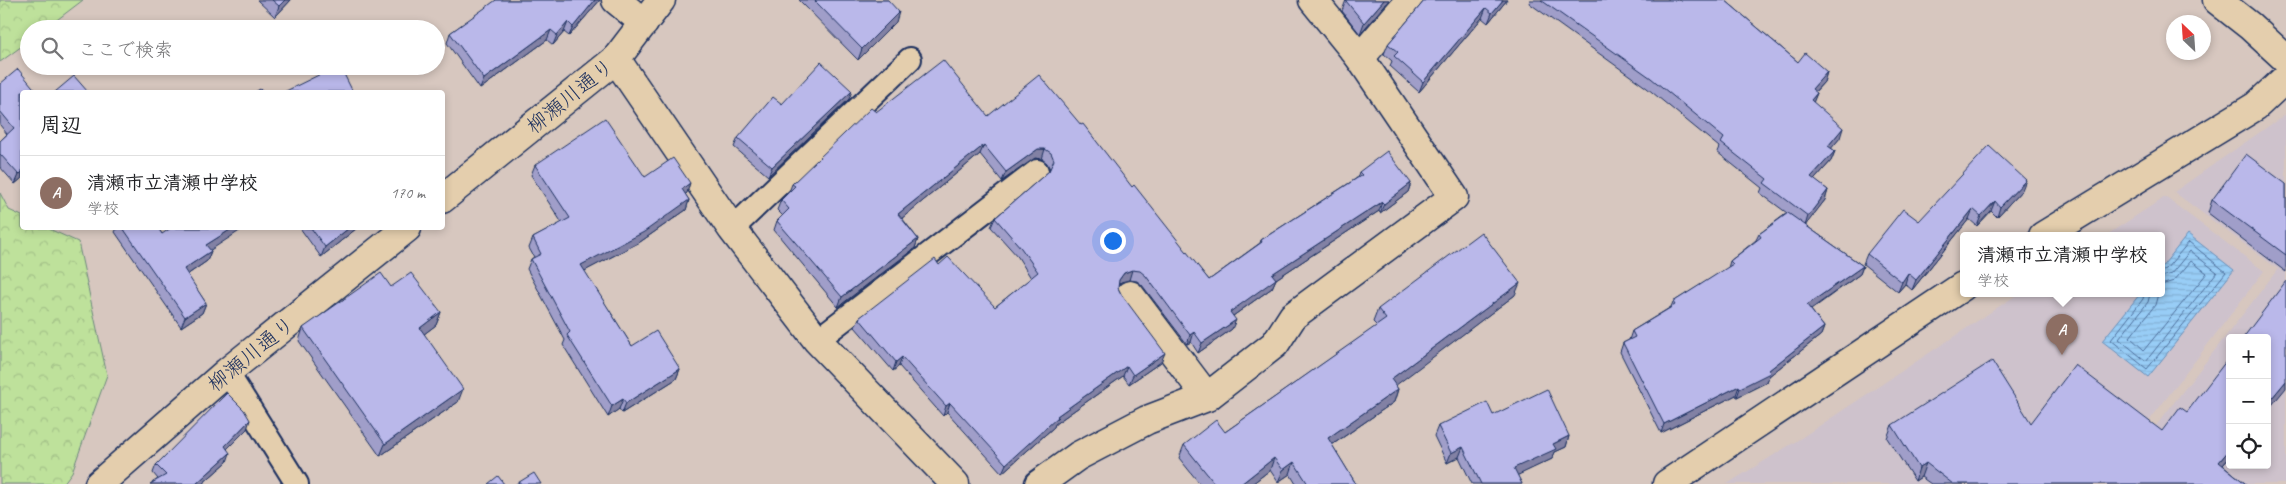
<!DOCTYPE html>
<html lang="ja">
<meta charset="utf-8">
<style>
:root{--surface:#fff;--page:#f2f2f2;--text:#202124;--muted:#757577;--line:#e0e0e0;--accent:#0f766e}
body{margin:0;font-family:Caveat,"Klee One",sans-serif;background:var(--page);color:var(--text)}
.controls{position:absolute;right:15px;bottom:15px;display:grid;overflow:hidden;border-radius:5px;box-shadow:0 2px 8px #0003}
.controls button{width:45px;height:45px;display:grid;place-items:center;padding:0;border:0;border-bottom:1px solid var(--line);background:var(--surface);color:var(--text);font:25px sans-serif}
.compass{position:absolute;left:2166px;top:15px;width:45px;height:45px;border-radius:50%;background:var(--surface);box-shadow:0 2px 8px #0003;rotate:335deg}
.you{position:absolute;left:1112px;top:240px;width:18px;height:18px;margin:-12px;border:4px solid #fff;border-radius:50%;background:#1a73e8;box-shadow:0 0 0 8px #1a73e833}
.badge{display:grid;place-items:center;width:32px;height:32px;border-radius:50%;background:var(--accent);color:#fff;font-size:16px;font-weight:700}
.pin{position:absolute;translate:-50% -41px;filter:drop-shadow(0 1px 2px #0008)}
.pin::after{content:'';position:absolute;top:26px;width:18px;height:15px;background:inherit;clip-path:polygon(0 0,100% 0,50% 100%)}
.popup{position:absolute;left:1960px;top:232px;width:205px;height:65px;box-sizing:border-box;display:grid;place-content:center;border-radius:5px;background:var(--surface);filter:drop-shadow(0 1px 4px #0005);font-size:16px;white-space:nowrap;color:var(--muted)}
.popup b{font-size:19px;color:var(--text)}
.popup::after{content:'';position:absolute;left:50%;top:100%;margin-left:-10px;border:10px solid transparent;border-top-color:var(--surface)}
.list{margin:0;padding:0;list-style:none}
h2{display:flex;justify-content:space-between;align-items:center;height:65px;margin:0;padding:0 20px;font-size:21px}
h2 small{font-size:16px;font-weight:400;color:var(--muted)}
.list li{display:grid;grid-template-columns:32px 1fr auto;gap:15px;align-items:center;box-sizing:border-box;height:75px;padding:0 20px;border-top:1px solid var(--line)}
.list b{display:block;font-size:19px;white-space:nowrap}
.list p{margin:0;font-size:16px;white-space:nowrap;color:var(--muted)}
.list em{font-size:16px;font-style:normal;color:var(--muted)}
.icon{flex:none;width:28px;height:28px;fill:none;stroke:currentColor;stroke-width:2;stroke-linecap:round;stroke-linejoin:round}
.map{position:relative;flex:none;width:2286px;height:484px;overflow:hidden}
.search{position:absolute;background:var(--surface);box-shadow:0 2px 8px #0003;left:20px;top:20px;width:425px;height:55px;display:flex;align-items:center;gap:12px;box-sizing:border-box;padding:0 18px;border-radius:28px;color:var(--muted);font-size:19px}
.panel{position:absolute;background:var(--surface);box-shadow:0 2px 8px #0003;left:20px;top:90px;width:425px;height:140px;border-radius:5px}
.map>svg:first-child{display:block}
.built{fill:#cec2cc;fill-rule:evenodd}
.forest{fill:url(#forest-crowns);stroke:#6c887c}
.water{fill:url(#water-rules);stroke:#668eb9}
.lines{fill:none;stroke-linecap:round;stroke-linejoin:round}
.shore{stroke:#4d6e9b;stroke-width:1}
.service-casing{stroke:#1b2f5e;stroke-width:26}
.minor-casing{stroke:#1b2f5e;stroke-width:31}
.tertiary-casing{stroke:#1b2f5e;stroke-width:31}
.service{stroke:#e4cead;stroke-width:22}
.minor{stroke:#e4cead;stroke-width:28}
.tertiary{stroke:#e4cead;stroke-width:28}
.wall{fill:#a09ec9;stroke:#1b2f5e}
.shaded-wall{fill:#8281a4;stroke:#1b2f5e}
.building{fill:#bab8ea;stroke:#1b2f5e}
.labels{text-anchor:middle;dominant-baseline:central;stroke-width:5;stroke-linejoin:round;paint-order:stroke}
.street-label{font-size:21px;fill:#1b2f5e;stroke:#e4cead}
</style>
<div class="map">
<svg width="2286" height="484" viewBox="0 0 2286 484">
<defs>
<pattern id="forest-crowns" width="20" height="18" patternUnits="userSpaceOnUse" patternTransform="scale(1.25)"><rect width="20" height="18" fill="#bee19b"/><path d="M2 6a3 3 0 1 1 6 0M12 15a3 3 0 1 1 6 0" fill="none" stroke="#a3c188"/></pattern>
<pattern id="water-rules" width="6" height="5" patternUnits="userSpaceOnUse" patternTransform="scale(1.25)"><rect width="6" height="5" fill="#98cdf6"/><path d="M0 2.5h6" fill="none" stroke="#82b0d5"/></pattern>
</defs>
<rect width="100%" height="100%" fill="#d7c7bf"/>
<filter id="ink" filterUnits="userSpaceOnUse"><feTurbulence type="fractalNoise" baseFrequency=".02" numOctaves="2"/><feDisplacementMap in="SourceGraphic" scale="10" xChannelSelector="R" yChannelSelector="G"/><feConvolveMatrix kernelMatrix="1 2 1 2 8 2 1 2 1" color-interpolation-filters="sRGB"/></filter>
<g filter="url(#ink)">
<!-- built -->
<g class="built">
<path d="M2286 114V484H2152L2127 463 2278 269 2174 192ZM2230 338H2267V465H2230Z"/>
<path d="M2165 197 2264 271 2113 468 2134 484H1727L1798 440 2018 294H2161V236H2105Z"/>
</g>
<!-- forest -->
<g class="forest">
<path d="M0 0H83L45 29H29V41L0 62Z"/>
<path d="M0 193 9 210 22 216V228H47L78 242 107 375 72 472 63 484H0Z"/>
</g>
<!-- water -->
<path class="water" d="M2188 234 2234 270 2148 377 2102 341 2140 294H2161V268Z"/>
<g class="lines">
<!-- shore -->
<g class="shore">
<path d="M2144 294 2143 299 2111 340 2147 369 2226 272 2189 242 2166 269 2161 271"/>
<path d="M2150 294 2148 302 2119 339 2146 361 2217 272 2190 251 2171 274 2161 277"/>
<path d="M2158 294 2155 305 2130 337 2144 350 2207 273 2191 261 2174 281 2161 285"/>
</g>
<defs>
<g id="service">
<path d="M732 229 910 59"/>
<path d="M817 340 1037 171"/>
<path d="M227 372 297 484"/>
</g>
<g id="minor">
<path d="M616 0 644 23"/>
<path d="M1360 58 1410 0"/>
<path d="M616 59 732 229 817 340 955 484"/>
<path d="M2043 236 2256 106 2286 78"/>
<path d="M1130 295 1207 397"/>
<path d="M1039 484 1078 456 1147 420 1207 397 1275 344 1293 316 1454 197 1360 58 1313 0"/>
<path d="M1667 484 1963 286"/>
</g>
<g id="tertiary">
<path d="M2217 0 2250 26 2286 59"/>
<path d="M442 199 616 59 661 0"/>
<path d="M99 484 227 372 407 228"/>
</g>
</defs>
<!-- service casing -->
<use href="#service" class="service-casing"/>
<!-- minor casing -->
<use href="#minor" class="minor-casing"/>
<!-- tertiary casing -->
<use href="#tertiary" class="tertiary-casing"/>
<!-- service -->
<use href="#service" class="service"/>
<!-- minor -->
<use href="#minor" class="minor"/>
<!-- tertiary -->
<use href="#tertiary" class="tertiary"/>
</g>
<!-- wall -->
<g class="wall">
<path d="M257 0H291L275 17Z"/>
<path d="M495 0H600L569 36 564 32 553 45 547 40 480 89 447 43 450 33 496 1Z"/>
<path d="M799 0H888L896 22 858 60Z"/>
<path d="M1346 0H1389L1360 34 1342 11Z"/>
<path d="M1425 0H1507L1488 23 1482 18 1419 92 1390 66 1392 61 1384 54 1388 44Z"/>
<path d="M1530 0H1725L1798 62 1827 72 1824 82 1815 92 1817 93 1813 102 1840 138 1831 148 1835 151 1831 161 1814 180 1828 190 1825 200 1805 225 1863 266 1860 274 1811 310 1824 327 1821 335 1769 376 1767 382 1737 397 1736 395 1661 433 1620 352 1623 343 1629 340 1632 331 1671 307 1673 302 1728 268 1730 261 1756 240 1759 234 1787 213 1760 193 1762 188 1717 152 1719 147 1647 88 1529 3Z"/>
<path d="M0 84 37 92 22 178 15 184 0 167V141L7 134 0 125Z"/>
<path d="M849 99 768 176 734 147 738 138 782 104Z"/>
<path d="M876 112 988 116 1132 187 1209 280 1260 243 1261 240 1357 178 1359 172 1411 183 1408 192 1380 213 1379 211 1276 279 1272 288 1233 316 1232 329 1198 353 1191 342 1187 344 1142 285 1137 281 1129 280 1121 282 1118 286V288L1121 294 1161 362 1129 384 1123 376 1055 424 1054 427 1002 473 947 412 943 416 899 366 893 371 855 327 859 318 939 265 995 307 1031 278 1018 257 991 227 995 218 1049 171 1050 169 1047 163 1042 159 1035 158 1002 181 980 154 902 218 918 239 915 248 838 307 774 230 777 221 783 216 777 210 781 200 789 192 792 184Z"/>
<path d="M535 165 645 177 687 193 685 194 689 200 686 210 640 242 584 271 632 346 680 369 676 379 622 413 619 409 608 417 563 345 565 340 527 269 531 259 534 257 529 248 533 238 562 223 531 175Z"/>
<path d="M2286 184V272L2208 213 2212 200Z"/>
<path d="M2022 190 1997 217 1991 211 1977 226 1969 219 1912 290 1905 284 1898 292 1863 264 1867 254 1919 221Z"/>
<path d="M117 228H158L162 234 210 250 211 251 207 261 187 275 206 303 202 313 181 327 115 232Z"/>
<path d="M300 228H357L321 257Z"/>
<path d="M391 287 441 312 436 325 424 334 458 402 380 456 299 341 303 328Z"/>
<path d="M1515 295 1395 385 1398 389 1394 402 1332 445 1356 484H1296L1290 474 1278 482 1270 470 1252 484H1200L1179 458 1184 445 1225 432 1377 326 1373 322 1378 309Z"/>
<path d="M1493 415 1569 436 1566 447 1555 452 1552 459 1517 475 1522 484H1472L1459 457 1447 463 1434 436 1438 426Z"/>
<path d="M2031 423 2162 431 2230 457 2223 465 2246 484H1931L1921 477 1915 481 1887 438 1892 425Z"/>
<path d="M247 429 227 449V462L202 484H150L158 479 153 473 156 465Z"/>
</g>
<!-- shaded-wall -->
<g class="shaded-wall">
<path d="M285 0H291L275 17 279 6Z"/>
<path d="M595 0H600L569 36 573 27Z"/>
<path d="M1384 0H1389L1360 34 1364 23Z"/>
<path d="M1503 0H1507L1488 23 1492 13Z"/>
<path d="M1486 8 1482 18 1419 92 1423 82Z"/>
<path d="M899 12 896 22 858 60 862 49Z"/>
<path d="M568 22 564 32 553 45 557 35Z"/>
<path d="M551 30 547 40 480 89 484 79Z"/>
<path d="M1827 72 1824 82 1808 99 1812 89Z"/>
<path d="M852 91 849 99 768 176 772 167Z"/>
<path d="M1817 93 1813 103 1811 100Z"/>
<path d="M1843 128 1840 138 1825 156 1828 146Z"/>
<path d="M984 145 980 154 895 224 898 214Z"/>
<path d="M1038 149H1045L1042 159 1035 158 1002 181 1006 172Z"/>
<path d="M1835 151 1831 161 1808 187 1811 177Z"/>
<path d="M22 172V178L15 184 19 175Z"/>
<path d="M2026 180 2022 190 1997 217 2000 207Z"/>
<path d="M690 183 687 193 678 199 682 189Z"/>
<path d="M1411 183 1408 192 1380 213 1384 204Z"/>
<path d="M1828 190 1825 200 1805 226 1808 216Z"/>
<path d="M689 200 686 210 640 242 577 275 581 265Z"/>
<path d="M1995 201 1991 211 1977 226 1981 216Z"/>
<path d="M1382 202 1379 211 1276 279 1272 288 1226 321 1230 312 1272 274Z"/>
<path d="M1973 209 1969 219 1912 290 1916 280Z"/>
<path d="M233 228H244L203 255 206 245Z"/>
<path d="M349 228H357L321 257 325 247Z"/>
<path d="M918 239 915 248 838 307 842 297Z"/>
<path d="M211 251 207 261 181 279 184 269Z"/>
<path d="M1863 266 1860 274 1804 314 1807 305Z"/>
<path d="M1132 270 1129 280 1121 282 1115 289 1119 280 1124 273Z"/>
<path d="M1908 273 1905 284 1898 292 1902 282Z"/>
<path d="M1520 283 1515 295 1387 392 1391 379Z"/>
<path d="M206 303 202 313 181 327 185 317Z"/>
<path d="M441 312 436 325 415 341 420 328Z"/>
<path d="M1236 320 1232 329 1198 353 1202 343Z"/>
<path d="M1824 327 1821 335 1769 376 1767 382 1737 397 1740 388 1769 370Z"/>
<path d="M1194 332 1191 342 1187 344 1190 335Z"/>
<path d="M1165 353 1161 362 1129 384 1133 375Z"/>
<path d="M902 357 899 366 893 371 896 362Z"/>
<path d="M1127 366 1123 376 1055 424 1054 427 1002 473 1006 464 1057 416Z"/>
<path d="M680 369 676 379 622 413 626 403Z"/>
<path d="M2286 381V388L2267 411V404Z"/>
<path d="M1739 386 1736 395 1661 433 1664 424Z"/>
<path d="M463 389 458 402 380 456 385 444Z"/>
<path d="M1398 389 1394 402 1323 451 1328 438Z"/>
<path d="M623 399 619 409 608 417 612 406Z"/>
<path d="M950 403 947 412 943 416 946 406Z"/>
<path d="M250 420 247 429 222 454 225 446Z"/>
<path d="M1569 436 1566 447 1555 452 1552 459 1510 479 1514 468 1553 444Z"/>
<path d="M1463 447 1459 457 1447 463 1451 453Z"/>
<path d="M2230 449V457L2214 475 2219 462Z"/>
<path d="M230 453 227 462 202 484H196Z"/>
<path d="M1274 458 1270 470 1252 484H1241Z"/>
<path d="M1294 462 1290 474 1278 482 1283 470Z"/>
<path d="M1926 463 1921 477 1915 481 1919 468Z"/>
</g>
<!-- building -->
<g class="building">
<path d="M272 0H285L279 6Z"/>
<path d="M496 0H595L573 27 568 22 557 35 551 30 484 79 450 33Z"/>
<path d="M814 0H888L899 12 862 49Z"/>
<path d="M1346 0H1384L1364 23 1346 1Z"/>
<path d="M1425 0H1503L1492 13 1486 8 1423 82 1394 56 1398 52 1388 44Z"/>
<path d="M1541 0H1725L1798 62 1805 53 1827 72 1812 89 1817 93 1811 100 1843 128 1828 146 1835 151 1811 177 1828 190 1808 216 1764 183 1767 179 1721 143 1724 138 1651 78Z"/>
<path d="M943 60 988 116 1039 75 1081 125 1083 124 1132 187 1134 185 1209 280 1262 242 1261 240 1362 175 1359 172 1387 151 1411 183 1384 204 1382 202 1272 274 1276 279 1230 312 1236 320 1202 343 1194 332 1190 335 1146 276 1140 271 1132 270 1124 273 1119 280 1118 288 1121 294 1165 353 1133 375 1127 366 1057 416 1058 417 1006 464 950 403 946 406 902 357 896 362 859 318 935 259 939 265 948 257 995 307 1038 272 1021 248 995 218 1049 171 1054 160 1051 153 1045 149H1038L1006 172 984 145 898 214 918 239 842 297 777 221 789 209 781 200 795 186 792 184 871 108 876 112Z"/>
<path d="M821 62 852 91 772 167 738 138 773 97 782 104Z"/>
<path d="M337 66H340L353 92H284Z"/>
<path d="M18 69 37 92H22V172L19 175 0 154V141L14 128 0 111V84Z"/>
<path d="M74 76 88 92H55Z"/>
<path d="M260 89 263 92H255Z"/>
<path d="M605 118 645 177 673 158 690 183 682 189 689 200 644 232 581 265 632 346 656 331 680 369 626 403 623 399 612 406 567 335 570 332 531 259 541 254 533 238 570 218 535 165Z"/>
<path d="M1989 146 2026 180 2000 207 1995 201 1981 216 1973 209 1916 280 1908 273 1902 282 1867 254 1903 209 1919 221Z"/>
<path d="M2246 154 2286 184V255L2212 200Z"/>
<path d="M1788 213 1863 266 1807 305 1824 327 1769 370 1770 373 1740 388 1739 386 1664 424 1623 343 1635 337 1632 331 1675 305 1673 302 1733 264 1730 261 1761 237 1759 234Z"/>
<path d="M123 228H158L162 234 171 228H233L206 245 211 251 184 269 206 303 185 317Z"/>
<path d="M311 228H349L325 247Z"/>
<path d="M1481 232 1520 283 1391 379 1398 389 1328 438 1356 484H1308L1294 462 1283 470 1274 458 1241 484H1215L1184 445 1216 420 1225 432 1386 319 1378 309Z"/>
<path d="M381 273 391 287 411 273 441 312 420 328 463 389 385 444 303 328Z"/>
<path d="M2286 281V381L2267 404V338H2243Z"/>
<path d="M2230 356V449L2219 462 2246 484H1953L1926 463 1919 468 1892 425 1992 361 2031 423 2075 365 2162 431 2180 407 2187 412Z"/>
<path d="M1547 389 1569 436 1553 444 1556 449 1514 468 1522 484H1481L1463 447 1451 453 1438 426 1487 402 1493 415Z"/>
<path d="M227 393 244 410 250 420 225 446 230 453 196 484H150L166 475 156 465Z"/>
<path d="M534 473 541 484H516Z"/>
<path d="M498 476 504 484H488Z"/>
</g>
</g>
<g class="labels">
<!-- street labels -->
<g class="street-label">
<text transform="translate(570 96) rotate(-39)">柳瀬川通り</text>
<text transform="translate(251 354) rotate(-39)">柳瀬川通り</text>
</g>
</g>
</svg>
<div class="controls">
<button>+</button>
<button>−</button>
<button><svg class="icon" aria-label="locate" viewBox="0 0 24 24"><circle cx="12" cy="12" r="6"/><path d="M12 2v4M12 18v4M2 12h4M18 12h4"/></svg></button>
</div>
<svg class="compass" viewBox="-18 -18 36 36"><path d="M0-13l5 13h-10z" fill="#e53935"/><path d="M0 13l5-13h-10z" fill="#757577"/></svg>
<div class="you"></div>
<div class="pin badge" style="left:2062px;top:355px;background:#8d6e63">A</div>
<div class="popup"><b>清瀬市立清瀬中学校</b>学校</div>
<div class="search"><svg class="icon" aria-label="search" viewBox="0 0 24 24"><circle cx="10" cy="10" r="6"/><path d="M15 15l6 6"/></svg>ここで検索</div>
<section class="panel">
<h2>周辺<small></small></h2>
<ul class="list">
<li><span class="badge" style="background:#8d6e63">A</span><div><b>清瀬市立清瀬中学校</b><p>学校</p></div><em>170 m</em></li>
</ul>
</section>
</div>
